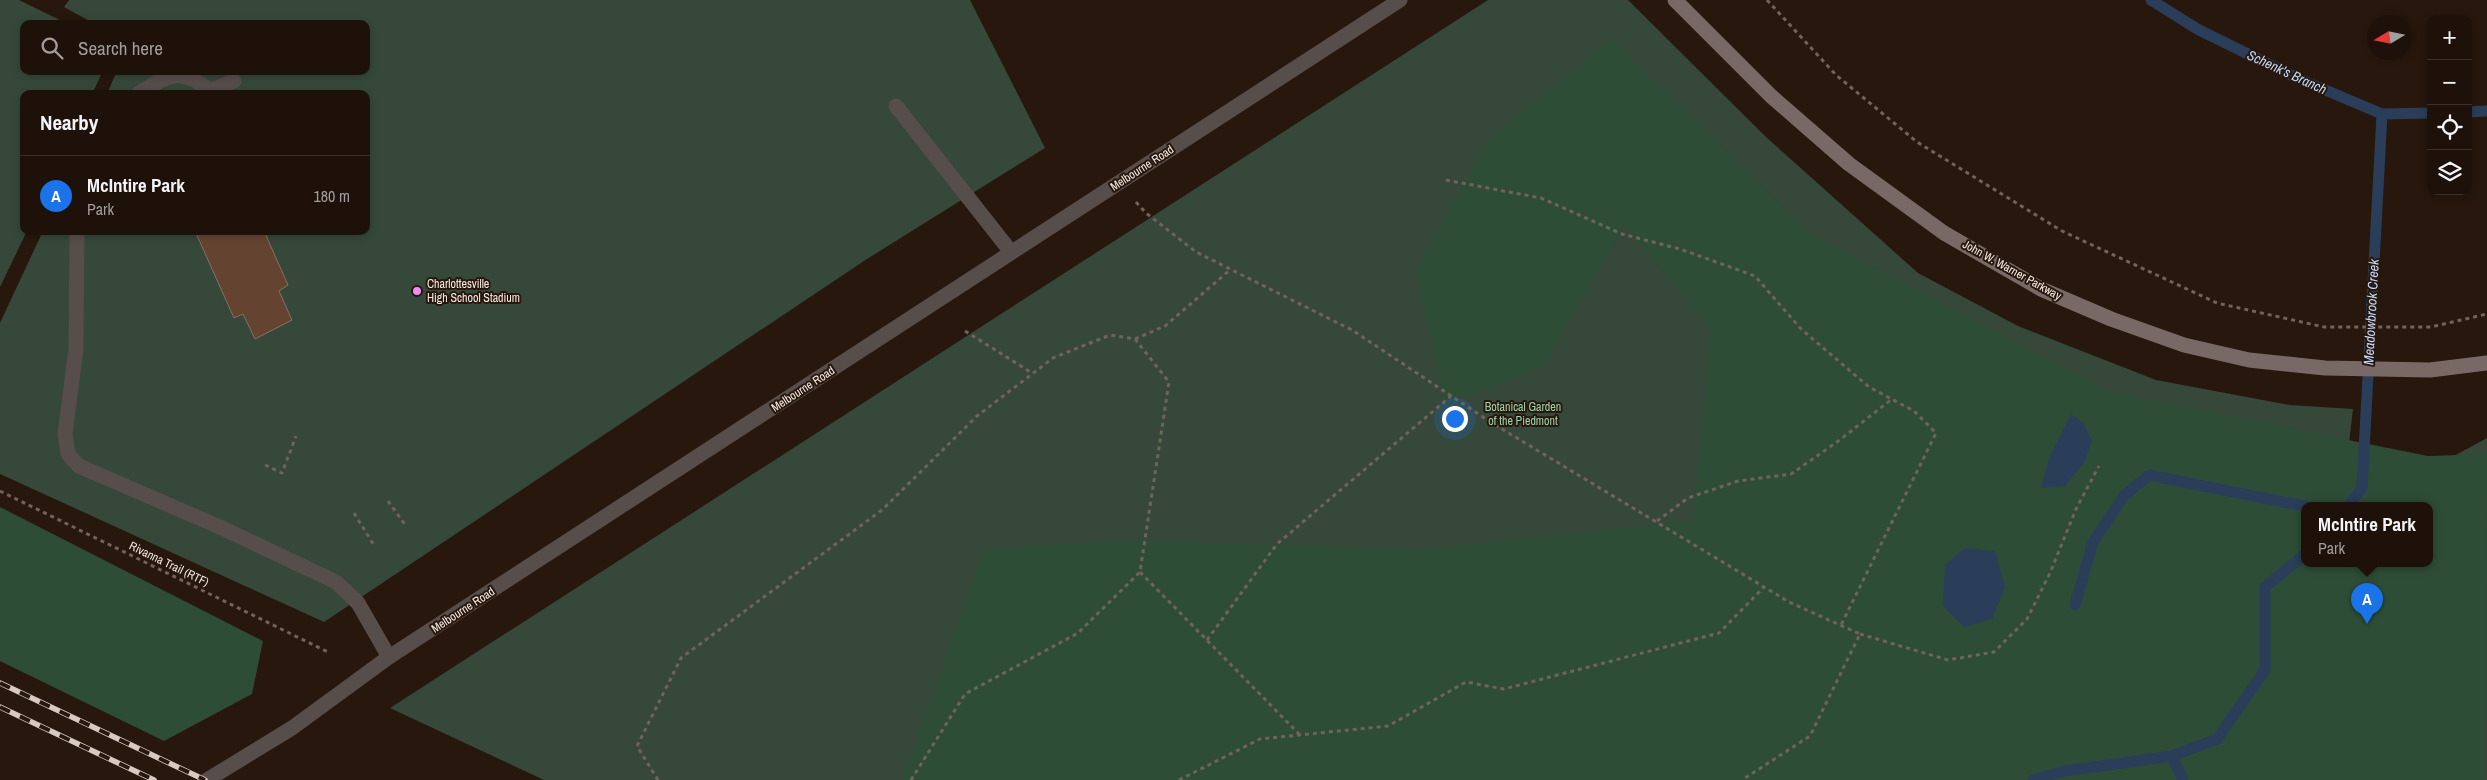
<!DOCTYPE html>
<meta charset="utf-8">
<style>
:root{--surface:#1d110a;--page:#2a1f18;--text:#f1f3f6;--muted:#a09d9c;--line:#3b312b;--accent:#1a73e8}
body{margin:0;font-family:"Archivo Narrow",sans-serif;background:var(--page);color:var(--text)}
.controls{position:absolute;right:15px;top:15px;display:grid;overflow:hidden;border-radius:10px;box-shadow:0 2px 8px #0003}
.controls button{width:45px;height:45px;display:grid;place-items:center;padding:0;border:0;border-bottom:1px solid var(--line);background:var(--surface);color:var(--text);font:25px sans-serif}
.compass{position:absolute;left:2367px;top:15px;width:45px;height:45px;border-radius:50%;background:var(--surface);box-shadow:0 2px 8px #0003;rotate:260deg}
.you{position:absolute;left:1454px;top:418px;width:18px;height:18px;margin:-12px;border:4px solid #fff;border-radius:50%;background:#1a73e8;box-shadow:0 0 0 8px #1a73e833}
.badge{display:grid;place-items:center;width:32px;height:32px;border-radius:50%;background:var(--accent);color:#fff;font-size:16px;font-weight:700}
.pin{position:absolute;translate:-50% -41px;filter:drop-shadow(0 1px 2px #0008)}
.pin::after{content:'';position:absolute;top:26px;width:18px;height:15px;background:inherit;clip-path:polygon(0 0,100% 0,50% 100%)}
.popup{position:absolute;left:2301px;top:502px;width:132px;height:65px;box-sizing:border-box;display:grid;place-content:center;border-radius:10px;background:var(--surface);filter:drop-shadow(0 1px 4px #0005);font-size:16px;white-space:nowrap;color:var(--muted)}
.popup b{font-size:19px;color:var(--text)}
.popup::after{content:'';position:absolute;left:50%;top:100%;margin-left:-10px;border:10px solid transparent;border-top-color:var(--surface)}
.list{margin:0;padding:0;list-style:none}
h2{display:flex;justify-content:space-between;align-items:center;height:65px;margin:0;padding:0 20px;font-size:21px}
h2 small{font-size:16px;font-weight:400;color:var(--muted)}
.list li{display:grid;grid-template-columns:32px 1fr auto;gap:15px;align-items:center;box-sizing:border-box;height:80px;padding:0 20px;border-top:1px solid var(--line)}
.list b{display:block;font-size:19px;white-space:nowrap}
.list p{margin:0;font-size:16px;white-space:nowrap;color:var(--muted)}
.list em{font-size:16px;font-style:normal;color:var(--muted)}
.icon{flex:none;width:28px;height:28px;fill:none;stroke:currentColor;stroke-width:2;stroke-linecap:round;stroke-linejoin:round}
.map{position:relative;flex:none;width:2487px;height:780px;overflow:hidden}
.search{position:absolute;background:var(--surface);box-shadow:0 2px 8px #0003;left:20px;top:20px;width:350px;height:55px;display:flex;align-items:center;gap:12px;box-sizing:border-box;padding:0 18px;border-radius:10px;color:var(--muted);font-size:19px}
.panel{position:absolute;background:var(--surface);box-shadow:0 2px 8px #0003;left:20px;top:90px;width:350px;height:145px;border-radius:10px}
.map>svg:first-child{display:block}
.green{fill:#35483a}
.forest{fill:#2e4d37;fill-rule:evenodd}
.water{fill:#2a3e59}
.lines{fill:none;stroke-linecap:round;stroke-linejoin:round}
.stream{stroke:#2a3e59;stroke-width:11}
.building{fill:#644431;stroke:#857065}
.path{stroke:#72635a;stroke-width:3;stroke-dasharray:4 4;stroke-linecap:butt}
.service{stroke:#574d4b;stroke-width:15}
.tertiary{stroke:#574d4b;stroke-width:15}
.secondary{stroke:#796966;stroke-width:15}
.rail-casing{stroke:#d7cac3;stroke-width:5.5}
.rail{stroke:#27170d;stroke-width:4;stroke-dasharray:11;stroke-linecap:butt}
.poi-dot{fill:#ef8bf6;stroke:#27170d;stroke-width:2}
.labels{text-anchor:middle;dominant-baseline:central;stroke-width:4;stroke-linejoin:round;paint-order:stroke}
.street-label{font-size:12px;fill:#f5e9e2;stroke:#27170d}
.poi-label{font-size:12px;fill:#f5e9e2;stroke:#27170d;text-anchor:start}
.park-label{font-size:12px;fill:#9bd4aa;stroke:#27170d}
.water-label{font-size:14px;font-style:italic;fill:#c1d8f8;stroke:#27170d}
</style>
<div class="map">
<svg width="2487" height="780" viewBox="0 0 2487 780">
<rect width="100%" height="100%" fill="#27170d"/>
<!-- green -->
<g class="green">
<path d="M0 0H19L68 24H24V71H103L92 94H24V231H27L0 287Z"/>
<path d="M69 0H970L1045 148 867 259 324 622 0 474V323L43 231H366V94H107L117 71H366V24H95L64 7Z"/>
<path d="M1488 0H1628L1766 137 1918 273 2018 326 2156 380 2290 405 2353 409 2343 493 2304 505V563H2430V505H2364L2487 438V780H544L390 708Z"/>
</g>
<!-- forest -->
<g class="forest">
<path d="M1611 39 1810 234 2110 392 2428 456 2487 454 2486 780H903L984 549 1121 541 1426 549 1693 521 1711 330 1625 225 1543 366 1446 405 1416 272 1487 142ZM2304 505H2430V563H2304Z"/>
<path d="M0 507 263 641 252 694 164 741 0 661Z"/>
</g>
<!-- water -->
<g class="water">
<path d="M2071 414 2084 424 2092 441 2084 463 2065 486 2041 488 2050 456Z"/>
<path d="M1965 548 1995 551 2005 587 1992 619 1964 627 1943 606 1945 565Z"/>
</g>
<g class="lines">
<!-- stream -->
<g class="stream">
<path d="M2151 0 2199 30 2297 78 2382 114 2431 113"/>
<path d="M2468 112 2487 111"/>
<path d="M2349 505 2362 488 2382 114"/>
<path d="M2075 605 2093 542 2124 496 2149 475 2304 506"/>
<path d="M2172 756 2183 780"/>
<path d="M2033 780 2065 771 2172 756 2217 739 2265 670V587L2304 555"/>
</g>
</g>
<!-- building -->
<path class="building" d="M195 231H264L288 285 279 291 292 320 255 339 243 314 234 318Z"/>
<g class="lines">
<!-- path -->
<g class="path">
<path d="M1767 0 1836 75 1917 142 2062 231 2217 303 2324 327H2431L2487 314"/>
<path d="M1446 180 1541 198 1622 234 1680 249 1755 276 1801 329 1869 387 1914 411 1936 433 1841 625"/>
<path d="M1136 202 1146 213 1196 252 1352 330 1492 423 1789 602 1860 634 1810 736 1742 780"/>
<path d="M965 331 1032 373"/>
<path d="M265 465 282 473 296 436"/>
<path d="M0 491 330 653"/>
<path d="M388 501 406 526"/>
<path d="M354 513 375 547"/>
<path d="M1657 521 1688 498 1738 481 1791 474 1837 442 1892 399"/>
<path d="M1140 572 1299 734"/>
<path d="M1860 634 1948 660 1994 652 2027 619 2050 573 2076 509 2099 466"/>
<path d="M1207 640 1277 544 1451 396"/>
<path d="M658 780 637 746 681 658 882 510 977 416 1053 358 1110 335 1135 339 1165 326 1231 269"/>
<path d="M911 780 965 694 1078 633 1140 572 1169 382 1135 339"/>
<path d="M1179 780 1260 739 1388 726 1466 682 1504 689 1719 633 1764 587"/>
</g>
<!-- service -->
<g class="service">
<path d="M138 94C167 75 182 66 210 91L234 81"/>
<path d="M896 106 1011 252"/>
<path d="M77 231 76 349 65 434 68 454 79 466 222 528 336 582 358 603 389 657"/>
</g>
<!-- tertiary -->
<path class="tertiary" d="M207 780 292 728 389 657 1400 0"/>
<!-- secondary -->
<path class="secondary" d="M1675 0 1771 96 1849 164 1944 233 2041 289 2111 319 2184 345 2249 360 2325 368 2430 370 2487 363"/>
<defs>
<g id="rail">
<path d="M0 683 205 780"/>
<path d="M0 707 154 780"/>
</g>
</defs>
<!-- rail casing -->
<use href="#rail" class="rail-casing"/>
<!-- rail -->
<use href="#rail" class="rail"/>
</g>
<!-- markers -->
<circle class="poi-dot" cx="417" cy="291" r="5"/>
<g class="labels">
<!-- street labels -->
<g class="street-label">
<text transform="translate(1142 168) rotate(-33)">Melbourne Road</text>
<text transform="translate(2012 270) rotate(29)">John W. Warner Parkway</text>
<text transform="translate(803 389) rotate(-33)">Melbourne Road</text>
<text transform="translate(169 564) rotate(26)">Rivanna Trail (RTF)</text>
<text transform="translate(463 610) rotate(-33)">Melbourne Road</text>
</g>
<!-- poi labels -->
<g class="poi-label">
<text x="427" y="284">Charlottesville<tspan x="427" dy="14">High School Stadium</tspan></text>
</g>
<!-- park labels -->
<g class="park-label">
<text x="1523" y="407">Botanical Garden<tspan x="1523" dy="14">of the Piedmont</tspan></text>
</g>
<!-- water labels -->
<g class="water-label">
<text transform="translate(2287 72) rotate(25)">Schenk's Branch</text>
<text transform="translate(2371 312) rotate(-87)">Meadowbrook Creek</text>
</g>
</g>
</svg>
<div class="controls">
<button>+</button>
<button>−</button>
<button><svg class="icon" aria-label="locate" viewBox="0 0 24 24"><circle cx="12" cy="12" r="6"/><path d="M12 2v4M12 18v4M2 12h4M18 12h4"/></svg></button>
<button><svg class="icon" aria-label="layers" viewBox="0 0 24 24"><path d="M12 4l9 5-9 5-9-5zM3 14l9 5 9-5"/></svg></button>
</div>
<svg class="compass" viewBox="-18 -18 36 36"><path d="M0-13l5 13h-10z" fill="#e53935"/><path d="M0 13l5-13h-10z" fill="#a09d9c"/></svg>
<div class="you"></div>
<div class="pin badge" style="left:2367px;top:624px">A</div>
<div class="popup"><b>McIntire Park</b>Park</div>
<div class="search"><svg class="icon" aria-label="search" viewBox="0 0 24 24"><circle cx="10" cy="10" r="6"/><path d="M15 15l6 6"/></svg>Search here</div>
<section class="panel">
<h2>Nearby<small></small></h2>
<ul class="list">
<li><span class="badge">A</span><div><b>McIntire Park</b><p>Park</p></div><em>180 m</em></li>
</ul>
</section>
</div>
